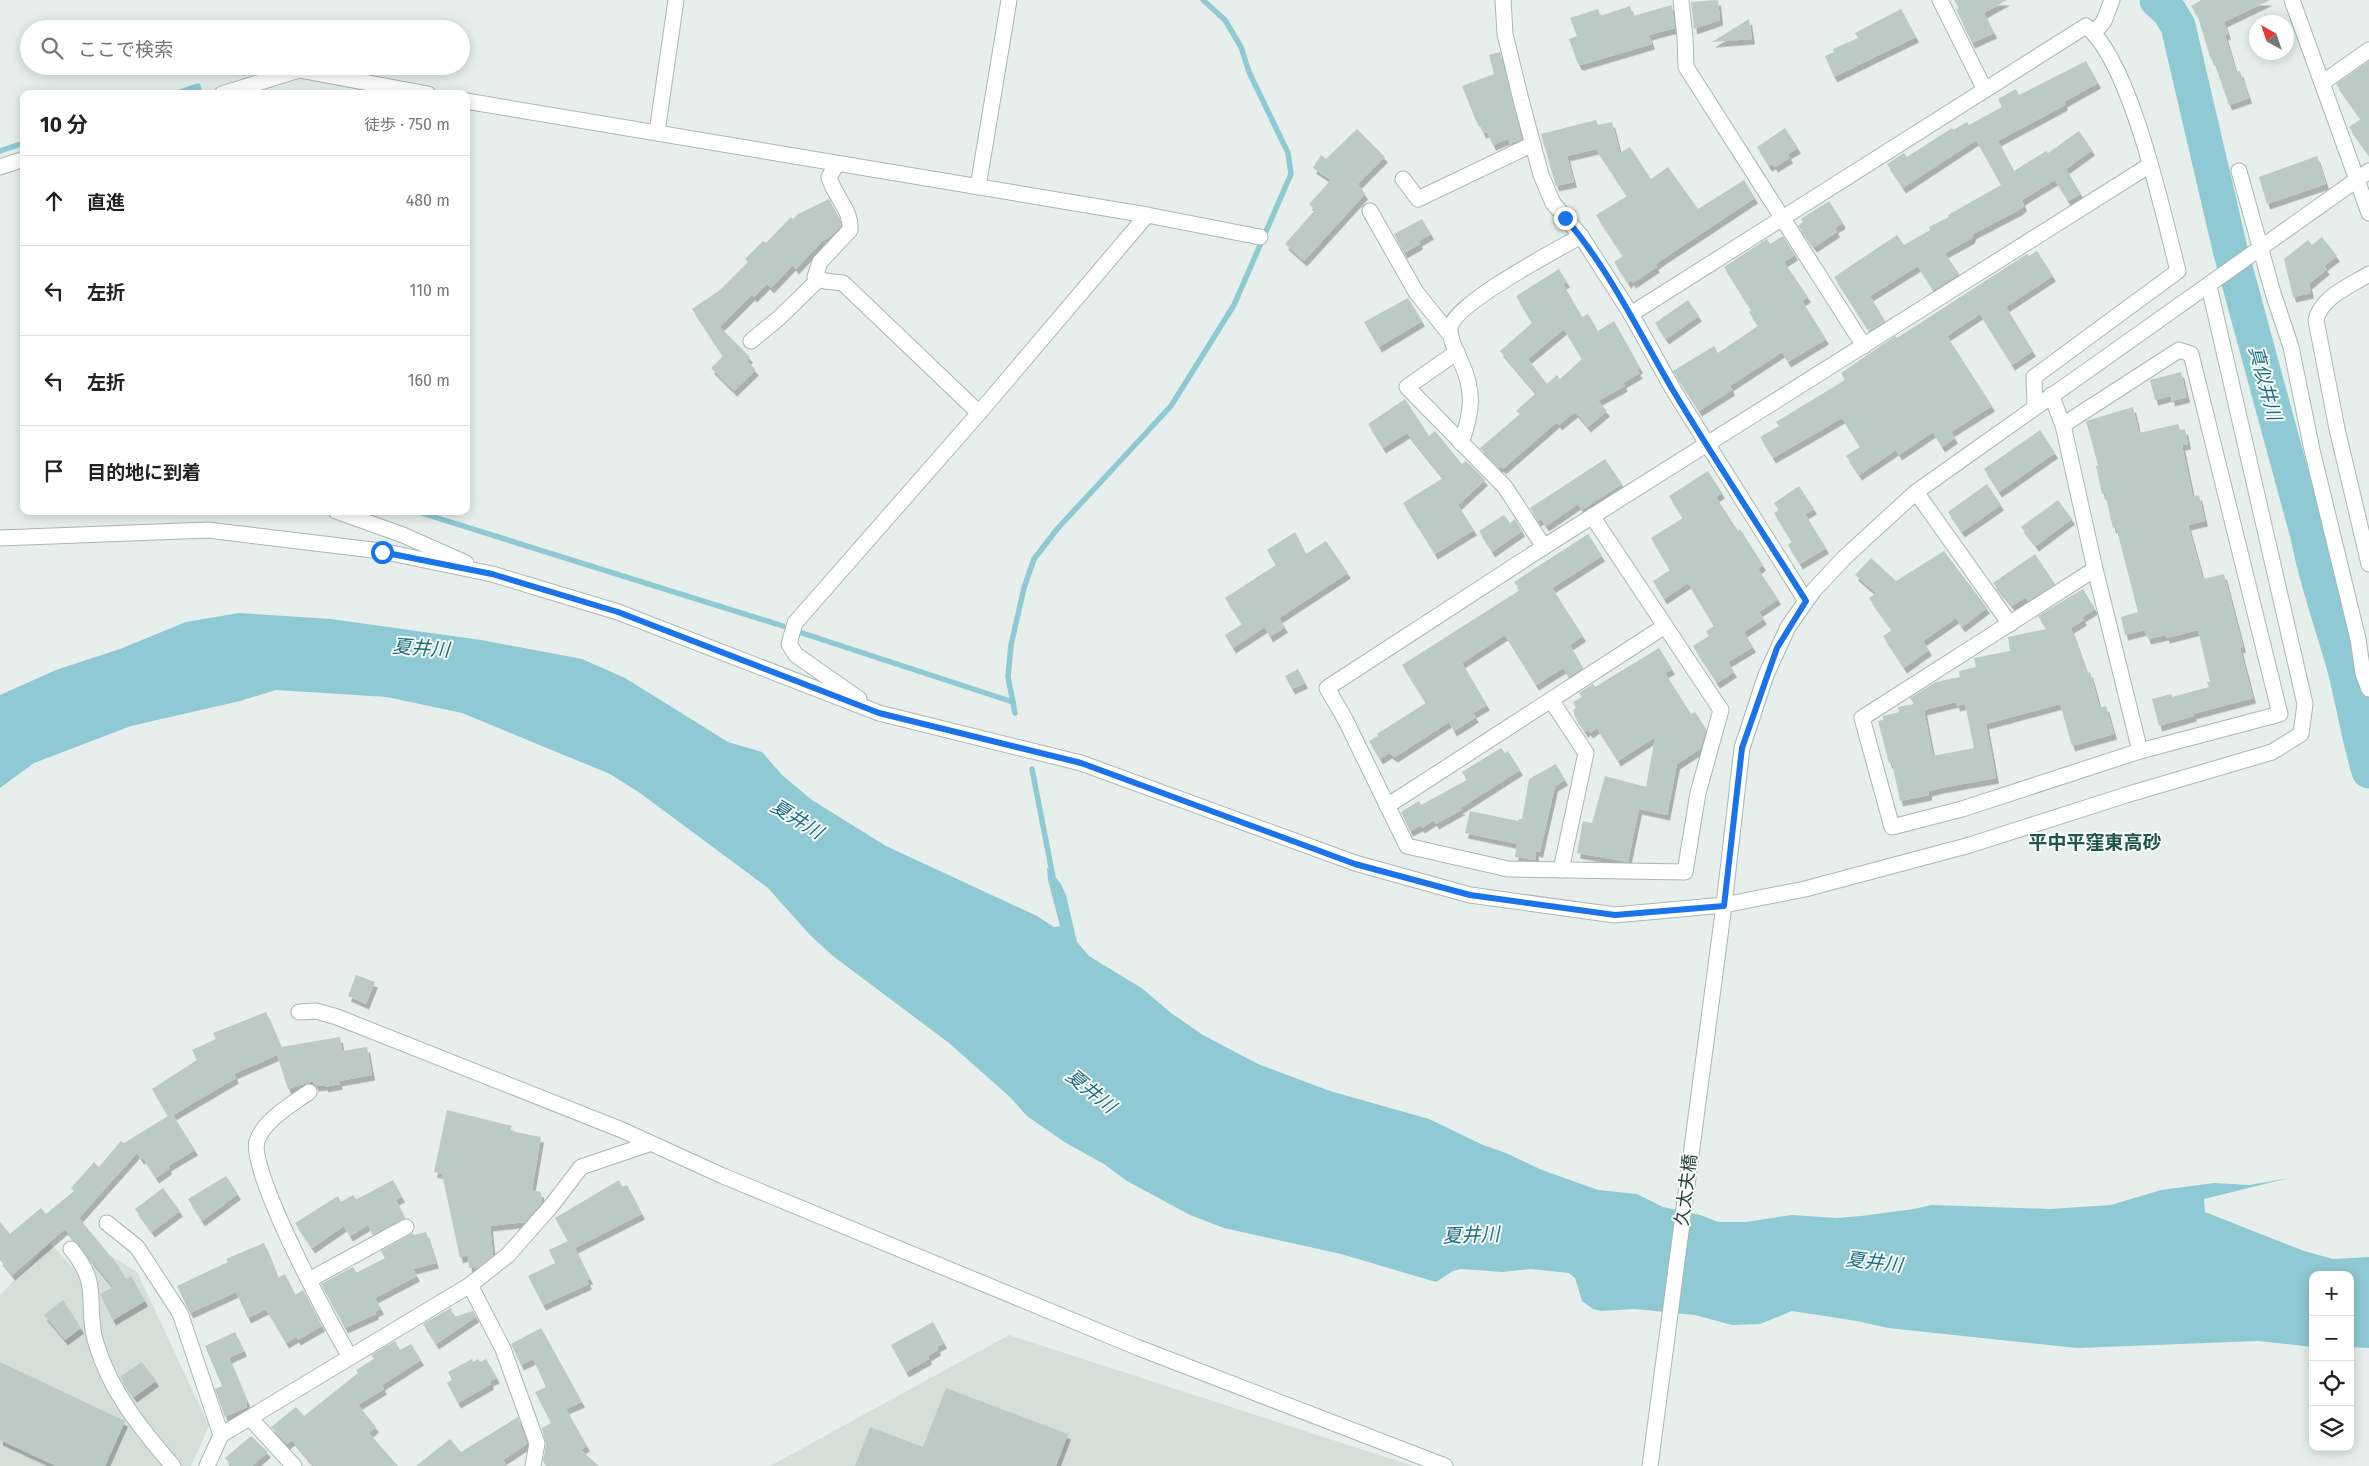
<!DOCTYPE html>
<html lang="ja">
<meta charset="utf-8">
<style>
:root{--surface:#fff;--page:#f2f2f2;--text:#222;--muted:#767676;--line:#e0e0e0}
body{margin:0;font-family:"Fira Sans","Noto Sans JP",sans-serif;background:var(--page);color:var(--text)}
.controls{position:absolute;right:15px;bottom:15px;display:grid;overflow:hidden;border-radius:10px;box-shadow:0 2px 12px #0003}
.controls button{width:45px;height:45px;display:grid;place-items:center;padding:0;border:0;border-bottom:1px solid var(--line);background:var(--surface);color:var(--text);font:25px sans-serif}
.compass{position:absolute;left:2249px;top:15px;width:45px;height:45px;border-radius:50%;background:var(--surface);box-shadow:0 2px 12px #0003;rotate:320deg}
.stop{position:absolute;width:15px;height:15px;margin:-11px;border:4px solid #1a73e8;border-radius:50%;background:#fff}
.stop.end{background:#1a73e8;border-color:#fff;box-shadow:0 1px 5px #0008}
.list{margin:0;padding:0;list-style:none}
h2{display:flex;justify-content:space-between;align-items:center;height:65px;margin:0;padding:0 20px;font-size:21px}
h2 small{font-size:16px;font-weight:400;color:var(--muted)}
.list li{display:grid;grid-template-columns:32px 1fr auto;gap:15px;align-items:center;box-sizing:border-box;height:90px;padding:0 20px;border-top:1px solid var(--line)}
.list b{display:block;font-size:19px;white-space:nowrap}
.list em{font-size:16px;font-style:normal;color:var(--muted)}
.icon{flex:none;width:28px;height:28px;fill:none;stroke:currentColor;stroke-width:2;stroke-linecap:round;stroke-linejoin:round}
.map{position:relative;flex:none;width:2369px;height:1466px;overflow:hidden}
.search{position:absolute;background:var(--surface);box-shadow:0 2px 12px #0003;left:20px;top:20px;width:450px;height:55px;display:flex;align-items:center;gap:12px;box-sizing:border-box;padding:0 18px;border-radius:28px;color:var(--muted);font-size:19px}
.panel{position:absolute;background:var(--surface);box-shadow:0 2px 12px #0003;left:20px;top:90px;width:450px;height:425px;border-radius:10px}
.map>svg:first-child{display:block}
.built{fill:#d4dfda}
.water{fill:#8ec9d4}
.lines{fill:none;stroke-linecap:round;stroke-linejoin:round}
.stream{stroke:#8ec9d4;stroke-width:5.5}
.river{stroke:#8ec9d4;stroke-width:35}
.building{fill:#bbcac4;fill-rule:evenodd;filter:url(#shadow)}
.minor-casing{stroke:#a8b8b2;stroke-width:17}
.minor{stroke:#fff;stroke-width:15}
.route{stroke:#1a73e8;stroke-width:6}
.labels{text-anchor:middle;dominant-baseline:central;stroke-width:4;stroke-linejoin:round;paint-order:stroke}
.street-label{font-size:18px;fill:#24423a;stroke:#f7fbf9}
.water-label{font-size:19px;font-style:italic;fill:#1c6f80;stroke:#f7fbf9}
.neighbourhood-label{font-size:19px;font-weight:bold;fill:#1f5548;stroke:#f7fbf9}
</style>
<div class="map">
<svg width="2369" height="1466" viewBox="0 0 2369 1466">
<defs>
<filter id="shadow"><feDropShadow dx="3" dy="5.5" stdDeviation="0" flood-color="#0004"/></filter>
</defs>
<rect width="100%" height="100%" fill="#e6efeb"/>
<!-- built -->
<g class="built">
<path d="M50 1243 80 1275 110 1255 137 1272 209 1426 191 1466H0V1295Z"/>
<path d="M1009 1335 1413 1466H770Z"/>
</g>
<!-- water -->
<path class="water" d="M239 613 331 619 481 640 582 659 625 678 728 742 762 752 782 775 812 800 886 846 1037 916 1054 927 1060 926 1048 880 1047 867 1061 884 1066 895 1077 942 1089 956 1143 989 1171 1013 1203 1035 1258 1064 1330 1091 1429 1119 1483 1145 1506 1153 1542 1170 1598 1190 1637 1194 1663 1207 1700 1215 1718 1222H1746L1791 1215 1837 1218 1861 1216 1914 1209 1931 1205 2051 1209 2111 1205 2161 1190 2214 1183 2249 1185 2289 1178 2204 1199 2205 1212 2304 1251 2333 1259 2369 1257V1348L2350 1347V1275H2313V1347L2258 1341 2077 1348 1888 1328 1857 1321 1792 1311 1760 1324 1732 1325 1695 1315 1635 1309 1601 1311 1593 1309 1582 1301 1575 1278 1569 1273 1531 1269 1502 1272 1461 1269 1453 1271 1436 1282 1341 1254 1224 1228 1190 1215 1127 1181 1104 1164 1066 1143 1027 1116 1010 1097 949 1043 833 956 810 935 768 888 640 793 610 774 462 713 387 697 276 690 240 701 131 726 34 763 0 788V695L56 670 120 649 186 622Z"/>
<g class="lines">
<!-- stream -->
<g class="stream">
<path d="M174 94 198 86 199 90"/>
<path d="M0 151 24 143"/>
<path d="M415 511 783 626"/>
<path d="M799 632 1013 702"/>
<path d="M1015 713 1008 677 1011 645 1024 588 1034 559 1058 528 1171 406 1234 305 1291 174 1288 153 1249 72 1241 47 1225 20 1203 0"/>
<path d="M1032 769 1053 877"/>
</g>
<!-- river -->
<path class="river" d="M2157 0 2169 11 2178 26 2230 249 2308 536C2316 579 2331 620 2343 662 2353 698 2358 735 2369 771"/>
</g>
<!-- building -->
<g class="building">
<path d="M1718 0 1720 20 1694 29 1691 2Z"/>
<path d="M1954 0H2007L1984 13 1994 33 1972 43 1956 9 1959 8Z"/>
<path d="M2201 0H2270L2224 22 2228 34 2225 35 2236 72 2240 71 2249 98 2229 105 2213 59 2211 60 2198 17 2191 6Z"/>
<path d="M1672 5 1675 28 1649 35 1652 44 1581 65 1578 64 1569 39 1577 36 1570 18 1598 9 1600 16 1630 6 1633 16Z"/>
<path d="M1901 9 1916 37 1834 77 1825 56 1834 52 1833 49 1858 38 1855 33Z"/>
<path d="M1749 19 1752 39 1712 42Z"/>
<path d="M1500 52 1522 139 1510 144 1508 139 1493 145 1487 132 1483 133 1478 121H1476L1462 86 1494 74 1489 55Z"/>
<path d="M2086 61 2098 83 2064 102 2065 105 1998 141 2014 171 2046 151 2048 153 2079 131 2092 150 2066 169 2081 194 2068 201 2055 180 2022 200 2024 206 2019 210 1973 234 1972 238 1945 253 1959 274 1933 290 1918 266 1870 296 1885 321 1869 331 1834 277 1897 235 1904 245 1930 230 1929 227 1949 217 1948 215 2001 185 1976 140 1903 188 1887 164 1904 153 1907 157 1952 128 1953 130 1967 122 1969 125 2002 107 1998 99 2016 89 2019 95Z"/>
<path d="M2369 61V155L2349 127 2361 119 2336 84Z"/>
<path d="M1596 120 1598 125 1612 122 1620 153 1630 147 1651 179 1668 167 1698 209 1744 180 1755 198 1663 259 1655 265 1657 267 1633 283 1631 280 1628 283 1614 262 1623 256 1596 215 1627 196 1596 149 1567 156 1574 182 1556 186 1541 134Z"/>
<path d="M1785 128 1798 148 1788 154 1790 158 1775 167 1773 164 1769 166 1757 147Z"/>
<path d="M1357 129 1385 157 1358 184 1365 194 1304 261 1285 244 1315 210 1309 204 1331 180 1313 168 1321 155 1326 159Z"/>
<path d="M2317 156 2326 184 2267 204 2259 177Z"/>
<path d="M829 199 837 214 841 226 831 236 822 241 796 269 793 265 771 288 767 284 754 297 752 295 720 327 750 357 747 361 756 370 734 391 711 368 723 356 692 309 720 290 748 262 745 259 763 241 766 243 791 217 793 219 798 214Z"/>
<path d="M1829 201 1843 223 1835 228 1837 232 1814 247 1798 226 1803 222 1801 219Z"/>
<path d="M1422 219 1431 234 1419 241 1420 244 1404 253 1394 234Z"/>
<path d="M1783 236 1795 255 1784 262 1808 297 1802 301 1826 339 1788 362 1782 352 1730 386 1732 390 1699 411 1673 371 1714 346 1718 353 1758 326 1749 312 1751 310 1724 267 1767 239 1770 244Z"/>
<path d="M2322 237 2337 256 2324 266 2327 269 2309 284 2311 293 2293 297 2284 259 2308 240 2312 245Z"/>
<path d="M2037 251 2053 276 2006 307 2033 351 2012 365 1980 314 1947 336 1992 406 1951 432 1955 438 1942 447 1933 432 1899 455 1896 450 1859 475 1846 456 1860 447 1842 418 1773 458 1760 437 1779 426 1776 422 1845 380 1841 373 1879 347 1895 336 1897 338 2027 254 2029 256Z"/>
<path d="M1559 269 1567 282 1563 284 1582 317 1588 314 1598 331 1614 321 1640 368 1637 370 1640 373 1623 383 1625 386 1598 401 1607 411 1588 427 1575 412 1559 425 1557 422 1503 469 1501 466 1499 468 1480 448 1520 414 1516 411 1536 393 1500 351 1532 323 1516 296ZM1564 329 1582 359 1560 379 1557 375 1547 384 1528 359Z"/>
<path d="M1408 298 1422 321 1379 347 1364 322Z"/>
<path d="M1688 300 1699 316 1666 339 1655 323Z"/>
<path d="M2181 372 2187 397 2172 401 2171 396 2155 400 2150 380Z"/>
<path d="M1405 399 1429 436 1435 431 1462 464 1466 461 1485 480 1458 505 1474 530 1435 554 1403 503 1443 478 1407 433 1383 448 1368 424Z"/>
<path d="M2133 407 2139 433 2178 424 2180 430 2185 429 2188 444 2182 445 2193 497 2199 495 2205 521 2188 525 2203 579 2224 574 2243 647 2240 648 2253 698 2193 714 2194 716 2159 726 2152 699 2171 694 2172 697 2209 687 2207 682H2210L2198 630 2167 638 2166 635 2148 639 2145 630 2125 635 2121 617 2138 612 2116 527 2113 528 2105 494H2102L2096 466 2098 465 2086 421Z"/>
<path d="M2040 430 2055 453 1999 492 1984 469Z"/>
<path d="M1605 459 1622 484 1582 510 1578 504 1546 526 1541 519 1538 521 1530 508Z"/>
<path d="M1708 471 1722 493 1716 497 1738 531 1740 529 1763 565 1758 569 1778 599 1759 612 1764 619 1744 632 1753 647 1728 662 1734 672 1717 683 1693 646 1709 636 1706 631 1714 626 1688 583 1664 599 1653 581 1670 570 1651 538 1683 518 1669 496Z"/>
<path d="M1987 484 2001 505 1962 532 1948 512Z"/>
<path d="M1799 486 1814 509 1805 514 1826 548 1800 564 1788 545 1792 542 1774 513 1779 510 1774 503Z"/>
<path d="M2058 500 2072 519 2036 546 2021 527Z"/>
<path d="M1504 515 1510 523 1515 519 1522 531 1492 552 1479 531Z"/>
<path d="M1295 532 1306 554 1326 541 1348 573 1279 618 1285 627 1270 637 1265 627 1233 648 1225 635 1242 624 1225 598 1276 565 1267 550Z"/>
<path d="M1588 534 1602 556 1552 588 1583 636 1570 645 1583 668 1569 677 1563 668 1536 685 1505 635 1462 663 1487 705 1473 713 1476 717 1454 731 1449 722 1395 757 1389 753 1380 759 1369 741 1378 736 1377 734 1426 703 1402 665 1520 590 1514 582Z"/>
<path d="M1944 551 1987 608 1962 627 1956 618 1923 641 1929 650 1904 668 1883 636 1892 630 1869 598 1876 593 1855 575 1871 558 1896 581Z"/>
<path d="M2035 554 2055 584 2028 601 2026 597 2012 606 1993 583Z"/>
<path d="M2083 589 2095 609 2082 617 2084 620 2071 628 2087 673 2090 672 2100 708 2106 706 2114 734 2072 746 2060 704 1986 724 1996 778 1941 788 1929 791V795L1900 801 1892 762 1889 763 1878 721 1883 720V716L1899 712 1898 707 1914 704 1910 698 1936 682 1960 677 1959 671 1976 667 1974 658 2010 651 2008 637 2046 629 2038 616ZM1956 702 1957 706 1965 704 1974 748 1933 756 1924 710Z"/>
<path d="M1659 648 1672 669 1665 673 1691 714 1695 712 1706 729 1700 749 1677 764 1667 815 1639 809 1628 862 1577 853 1583 821 1592 823 1605 776 1646 787 1655 737 1618 761 1597 728 1590 733 1588 730 1585 732 1575 717 1573 710 1576 708 1573 702 1582 697 1579 693 1593 684 1595 687Z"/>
<path d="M1298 669 1305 683 1292 689 1285 676Z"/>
<path d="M1501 748 1505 753 1508 751 1520 770 1459 809H1463L1436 824 1434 820 1422 828 1420 826 1410 831 1401 812 1419 801 1421 805 1467 780 1462 772Z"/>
<path d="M1556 764 1565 780 1555 786 1540 852 1536 851 1535 860 1515 857 1517 844 1465 833 1470 811 1518 821 1519 819H1522L1529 779Z"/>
<path d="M356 975 375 982 366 1004 348 996Z"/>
<path d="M266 1012 281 1047 340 1037 342 1051 367 1047 372 1075 339 1081 340 1084 325 1087V1085L316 1086 313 1081 288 1089 277 1055 234 1074 236 1078 173 1115 195 1150 168 1166 169 1169 156 1178 143 1158 141 1159 137 1153 79 1218 117 1264 126 1279 131 1276 145 1301 113 1320 100 1294 113 1287 65 1229 12 1275 0 1260V1222L10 1234 41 1208 46 1214 74 1191 71 1188 94 1162 99 1167 121 1141 124 1143 168 1116 152 1089 197 1060 192 1050 216 1039 213 1033Z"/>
<path d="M447 1110 512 1126 510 1131 541 1137 532 1190 541 1192 542 1202 525 1222 490 1226 493 1255 477 1268H469L468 1255 460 1258 442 1174 434 1172Z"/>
<path d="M226 1176 238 1194 202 1221 188 1199Z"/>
<path d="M393 1180 402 1197 396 1200 405 1218 373 1235 368 1225 350 1236 344 1226 312 1248 295 1223 338 1196 341 1202 353 1195 356 1199 361 1197Z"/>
<path d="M619 1180 622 1187 627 1185 642 1214 575 1248 590 1279 587 1280 589 1284 543 1305 528 1276 555 1263 549 1250 568 1241 555 1218Z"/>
<path d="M163 1188 180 1211 152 1232 135 1209Z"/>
<path d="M426 1232 436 1263 413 1269 417 1276 375 1298 381 1309 375 1312 376 1314 345 1328 321 1284 353 1267 356 1272H358L385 1258 381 1251 413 1233 414 1235Z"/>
<path d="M264 1243 278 1278 285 1274 295 1295 303 1290 322 1326 298 1340 296 1337 286 1343 266 1309 248 1318 236 1292 190 1313 177 1286 228 1262 226 1259Z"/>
<path d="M63 1300 81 1328 65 1340 44 1315Z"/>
<path d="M451 1308 454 1317 473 1311 476 1317 436 1344 423 1324Z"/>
<path d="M933 1322 944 1343 937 1347 938 1350 928 1356 929 1359 906 1372 891 1345Z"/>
<path d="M541 1328 582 1402 566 1409 587 1446 581 1450 599 1466H546L543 1461 546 1444 542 1428 551 1423 535 1392 546 1387 533 1359 521 1365 511 1344Z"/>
<path d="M235 1332 244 1351 229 1358 247 1401V1407L225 1417 215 1389 222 1386 205 1346Z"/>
<path d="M395 1341 400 1350 411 1344 421 1360 382 1385 384 1389 358 1405 376 1427 369 1433 398 1466H314L292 1440 287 1444 271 1427 296 1407 304 1416 358 1373 356 1370 374 1359 371 1355Z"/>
<path d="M472 1359 473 1362 478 1359 480 1362 486 1359 497 1378 490 1381 491 1384 458 1403 447 1383 452 1380 448 1372Z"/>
<path d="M0 1362 125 1421 105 1466H56L0 1440Z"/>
<path d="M142 1362 156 1381 134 1397 120 1377Z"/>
<path d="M946 1388 1068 1434 1056 1466H855L870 1427 923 1447Z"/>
<path d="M518 1417 527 1444 503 1460 507 1466H416L450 1439 461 1452Z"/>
<path d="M251 1436 268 1452 252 1466H232L225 1458Z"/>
</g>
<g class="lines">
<defs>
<g id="minor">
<path d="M1503 0 1505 34 1521 100 1541 175 1553 203 1581 236 1631 314 1674 391 1806 601"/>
<path d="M1681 0 1685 38 1686 67 1864 346"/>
<path d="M1940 0 1985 90"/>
<path d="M2292 0 2369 213"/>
<path d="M2094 33 2104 21 2112 0"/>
<path d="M2322 83 2369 50"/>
<path d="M222 94 299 70 428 94"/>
<path d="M466 101 1147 215 1260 237"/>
<path d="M657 132 676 0"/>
<path d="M837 164 829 177C834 196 852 210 850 230L820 262 815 277 825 281 843 283 979 413"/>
<path d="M0 167 24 159"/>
<path d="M2239 171 2273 293 2291 347 2312 450 2358 639 2363 673 2369 689"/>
<path d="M1403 179 1418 199 1533 144"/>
<path d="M978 187 1009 0"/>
<path d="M1370 211 1416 292 1451 336"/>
<path d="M2369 274C2350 286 2321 297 2316 320L2337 429 2369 564"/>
<path d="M1631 314 2086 26C2131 62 2163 213 2178 271L2034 377 2035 406"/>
<path d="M751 341 779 318 819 279"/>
<path d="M1457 352 1407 387 1505 487 1544 547"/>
<path d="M2051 395 2063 425 2095 569 2140 751"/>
<path d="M2063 425 2179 350 2191 354 2280 714 2140 751 1962 809 1892 827 1862 718 2095 569"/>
<path d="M1461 443C1472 413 1475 392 1461 362 1457 353 1450 341 1450 330 1450 305 1557 250 1581 236"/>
<path d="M1916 492 2010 624"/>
<path d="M336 511 403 535 466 563"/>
<path d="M1592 516 1721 710 1698 793 1685 872 1508 869 1407 846 1345 719 1327 688 1553 541 2150 165"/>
<path d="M0 538 208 530 381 551 492 574 618 612 879 713 1081 763 1355 863 1470 895 1615 915 1724 905 1805 889 1970 845 2126 795 2272 752 2301 734 2305 704 2209 286"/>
<path d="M859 699 796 655 789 644 795 623 979 413 1147 215"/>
<path d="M1551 700 1586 753 1561 870"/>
<path d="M1387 806 1665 626"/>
<path d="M299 1012 316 1011 337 1017 622 1130 723 1176 1139 1348 1445 1466"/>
<path d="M309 1092C291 1105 264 1120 257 1141 248 1171 331 1325 350 1357"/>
<path d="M107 1223 137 1247 180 1313 221 1435"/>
<path d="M71 1249C103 1287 84 1305 96 1343 110 1391 141 1429 173 1466"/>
<path d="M309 1280 406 1227"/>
<path d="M470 1285 503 1349 537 1443 533 1466"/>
<path d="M250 1418 294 1466"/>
<path d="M207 1466 221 1435 470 1285 508 1255 552 1205 581 1167 649 1144"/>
<path d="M1650 1466 1724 905 1742 748 1766 675 1788 627 1814 590 1845 557 1916 492 2369 171"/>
</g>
</defs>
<!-- minor casing -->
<use href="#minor" class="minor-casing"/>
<!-- minor -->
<use href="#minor" class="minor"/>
</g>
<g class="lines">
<!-- route -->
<path class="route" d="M382 552 492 574 618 612 879 713 1081 763 1355 864 1470 895 1615 915 1724 906 1742 748 1777 648 1806 601C1762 531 1716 462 1674 392 1639 333 1610 270 1565 218"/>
</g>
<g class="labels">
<!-- street labels -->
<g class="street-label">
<text transform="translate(1686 1190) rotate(-83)">久太夫橋</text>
</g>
<!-- water labels -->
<g class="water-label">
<text transform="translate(2265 383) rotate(75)">真似井川</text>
<text transform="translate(421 648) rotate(4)">夏井川</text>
<text transform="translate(797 819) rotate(32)">夏井川</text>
<text transform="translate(1091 1091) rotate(39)">夏井川</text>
<text transform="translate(1471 1235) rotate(-2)">夏井川</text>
<text transform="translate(1874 1262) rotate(7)">夏井川</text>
</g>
<!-- neighbourhood labels -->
<g class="neighbourhood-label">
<text x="2095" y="842">平中平窪東高砂</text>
</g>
</g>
</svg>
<div class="controls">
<button>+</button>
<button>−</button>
<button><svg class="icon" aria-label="locate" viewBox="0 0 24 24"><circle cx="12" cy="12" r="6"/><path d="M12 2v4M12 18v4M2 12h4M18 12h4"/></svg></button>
<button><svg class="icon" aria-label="layers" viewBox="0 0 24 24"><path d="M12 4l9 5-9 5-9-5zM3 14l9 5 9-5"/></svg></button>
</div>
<svg class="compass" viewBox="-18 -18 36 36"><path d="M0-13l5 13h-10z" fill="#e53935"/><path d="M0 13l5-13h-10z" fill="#767676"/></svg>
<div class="stop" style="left:382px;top:552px"></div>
<div class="stop end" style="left:1565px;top:218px"></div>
<div class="search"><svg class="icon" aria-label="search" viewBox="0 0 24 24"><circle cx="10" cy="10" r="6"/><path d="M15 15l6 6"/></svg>ここで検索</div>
<section class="panel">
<h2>10 分<small>徒歩 · 750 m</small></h2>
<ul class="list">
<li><svg class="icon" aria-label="ahead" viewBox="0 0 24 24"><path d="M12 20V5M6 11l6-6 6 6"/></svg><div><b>直進</b></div><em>480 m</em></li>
<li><svg class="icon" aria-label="left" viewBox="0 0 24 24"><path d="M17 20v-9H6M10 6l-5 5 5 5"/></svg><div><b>左折</b></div><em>110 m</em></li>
<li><svg class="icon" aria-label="left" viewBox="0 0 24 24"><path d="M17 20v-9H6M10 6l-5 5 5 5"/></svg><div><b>左折</b></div><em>160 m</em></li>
<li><svg class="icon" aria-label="arrive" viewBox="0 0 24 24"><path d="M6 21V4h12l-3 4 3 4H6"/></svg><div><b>目的地に到着</b></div></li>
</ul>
</section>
</div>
